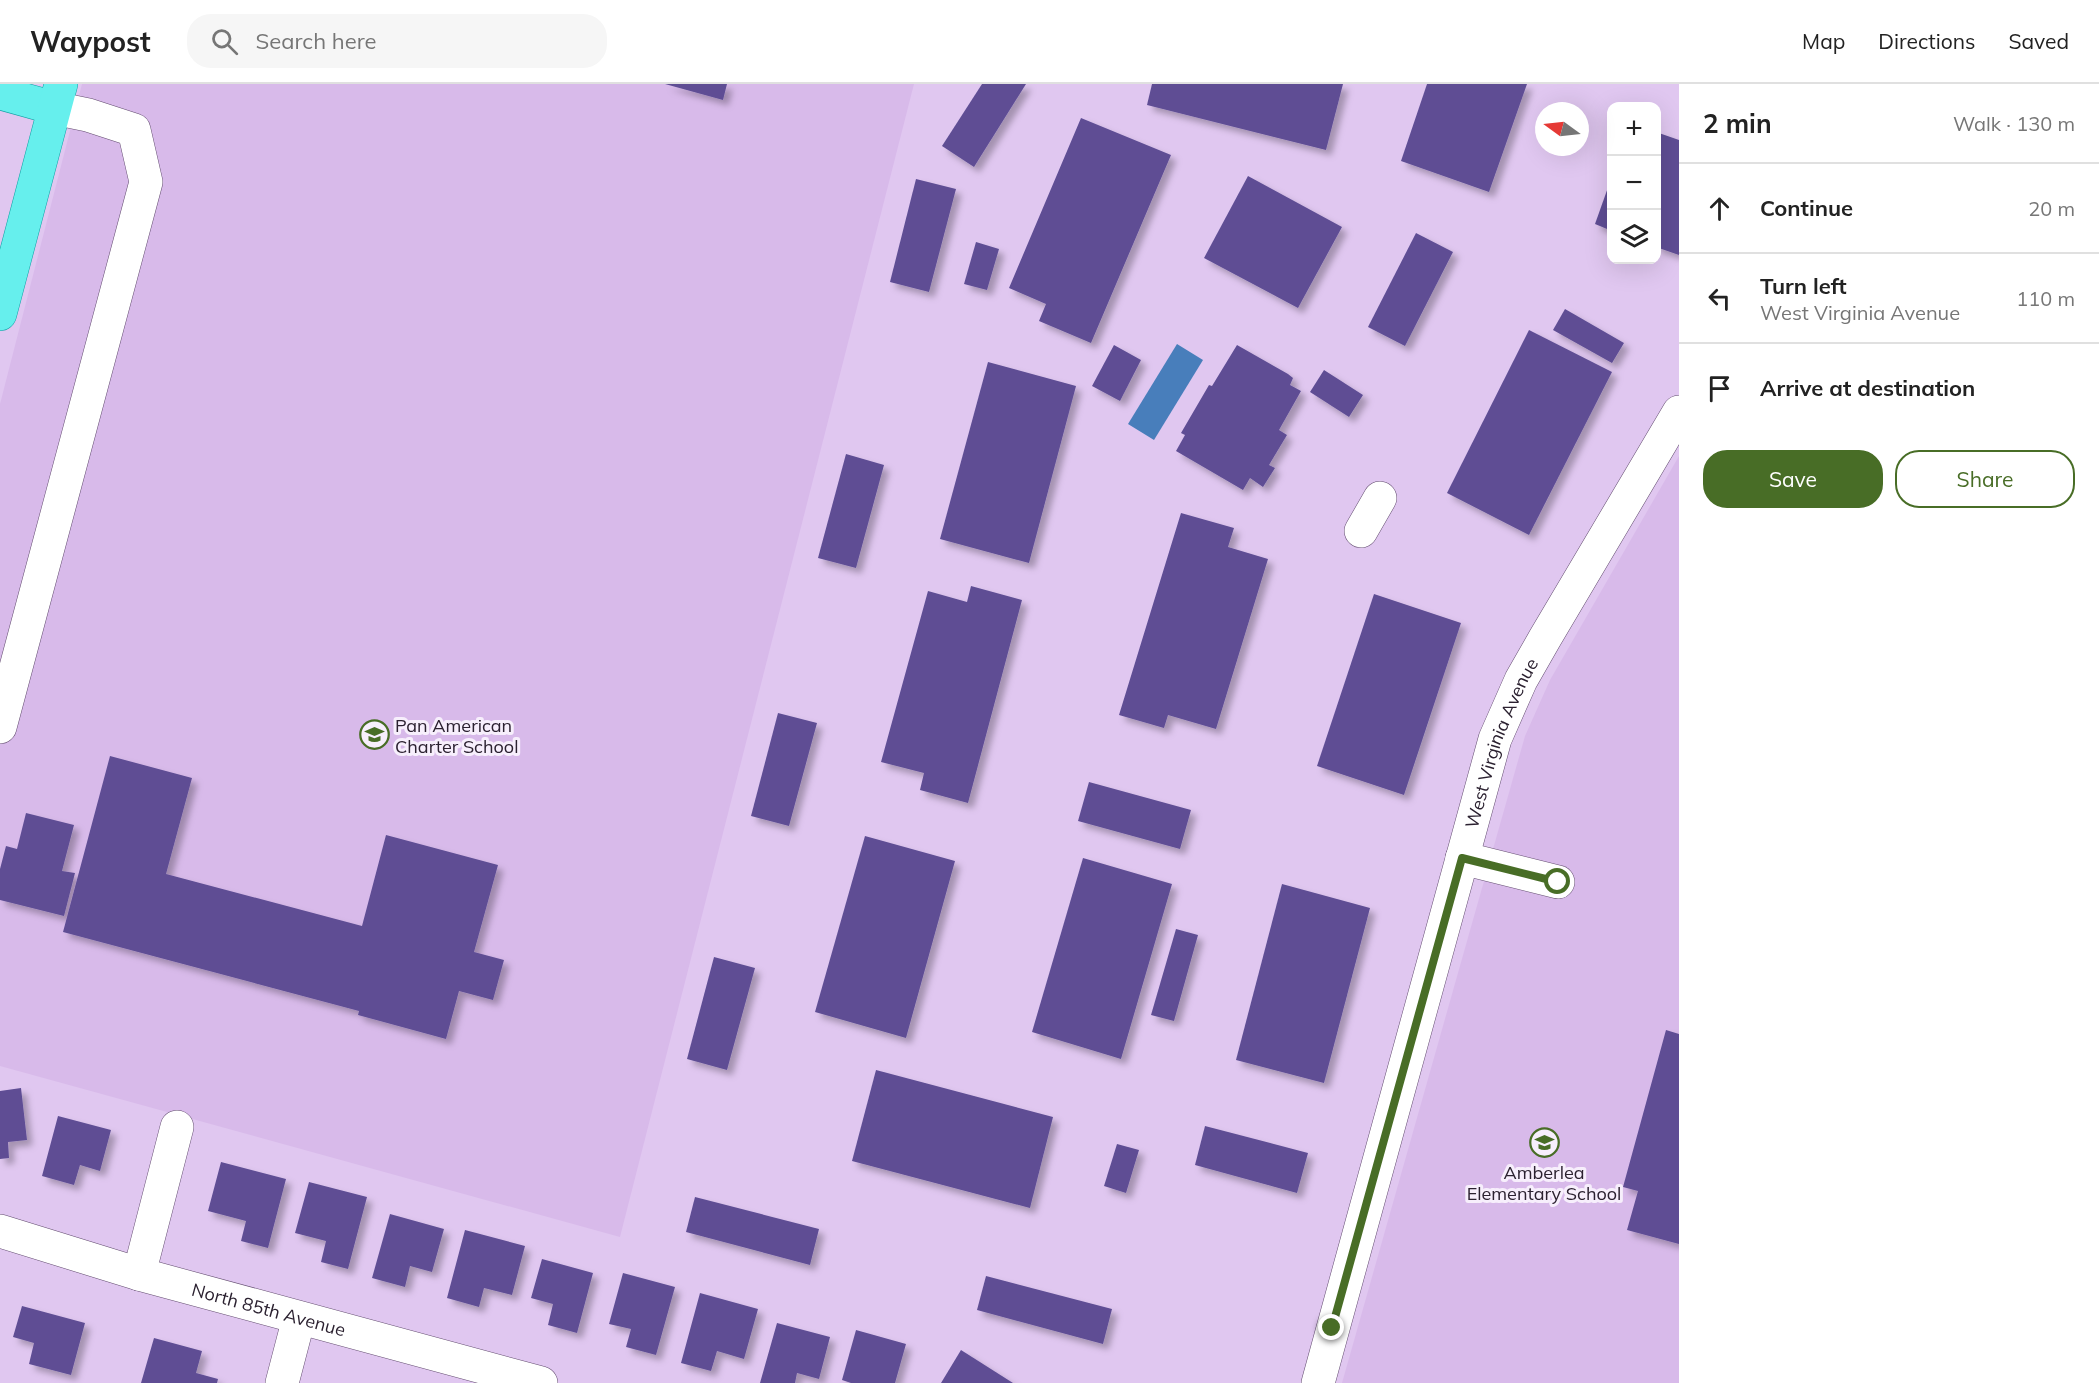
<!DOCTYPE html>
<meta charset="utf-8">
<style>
:root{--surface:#fff;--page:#f6f6f6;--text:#222;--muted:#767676;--line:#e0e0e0;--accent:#486d26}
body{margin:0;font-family:Mulish,sans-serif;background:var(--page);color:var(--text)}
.controls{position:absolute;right:18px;top:18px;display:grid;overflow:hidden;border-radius:12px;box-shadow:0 6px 24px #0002}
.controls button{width:54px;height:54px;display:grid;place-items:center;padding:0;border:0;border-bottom:2px solid var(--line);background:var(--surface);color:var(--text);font:30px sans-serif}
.compass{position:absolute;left:1535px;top:18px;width:54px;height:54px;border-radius:50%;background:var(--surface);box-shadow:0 6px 24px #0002;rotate:285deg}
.stop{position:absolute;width:18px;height:18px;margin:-14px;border:4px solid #486d26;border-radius:50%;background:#fff}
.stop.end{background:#486d26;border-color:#fff;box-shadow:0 2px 6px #0008}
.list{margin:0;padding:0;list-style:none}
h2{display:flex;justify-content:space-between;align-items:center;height:78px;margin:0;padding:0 24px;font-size:26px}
h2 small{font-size:20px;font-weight:400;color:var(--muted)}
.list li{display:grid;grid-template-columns:39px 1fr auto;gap:18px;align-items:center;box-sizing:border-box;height:90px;padding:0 24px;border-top:2px solid var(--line)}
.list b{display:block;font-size:22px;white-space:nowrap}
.list p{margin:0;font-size:20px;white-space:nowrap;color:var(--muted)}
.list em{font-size:20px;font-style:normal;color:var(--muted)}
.actions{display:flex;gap:12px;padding:18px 24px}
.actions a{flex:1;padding:14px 0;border:2px solid var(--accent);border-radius:24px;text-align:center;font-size:21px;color:var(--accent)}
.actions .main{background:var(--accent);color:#fff}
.icon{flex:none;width:33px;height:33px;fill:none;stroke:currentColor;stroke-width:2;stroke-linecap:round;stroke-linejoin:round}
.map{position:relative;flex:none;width:1679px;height:1299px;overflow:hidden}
header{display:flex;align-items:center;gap:36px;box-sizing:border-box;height:84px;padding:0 30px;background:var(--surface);border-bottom:2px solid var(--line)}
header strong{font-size:28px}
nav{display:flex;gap:33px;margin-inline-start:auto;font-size:21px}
.search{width:420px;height:54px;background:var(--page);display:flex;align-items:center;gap:15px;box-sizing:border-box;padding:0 21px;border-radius:24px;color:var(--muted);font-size:22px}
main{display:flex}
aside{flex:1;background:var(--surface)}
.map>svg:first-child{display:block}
.built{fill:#d8baea}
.water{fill:#487ebb}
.building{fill:#5e4e94;filter:url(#shadow)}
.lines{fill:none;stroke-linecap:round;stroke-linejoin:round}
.minor-casing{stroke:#634d70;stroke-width:34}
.major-casing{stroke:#0fa0a3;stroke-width:34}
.minor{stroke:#fff;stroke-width:33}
.major{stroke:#66efed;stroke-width:33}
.route{stroke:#486d26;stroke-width:8}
.labels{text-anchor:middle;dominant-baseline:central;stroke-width:6;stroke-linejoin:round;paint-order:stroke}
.poi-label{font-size:18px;fill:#2b2130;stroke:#f7effc;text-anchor:start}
.street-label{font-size:18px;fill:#2b2130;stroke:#f7effc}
</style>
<header>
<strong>Waypost</strong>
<div class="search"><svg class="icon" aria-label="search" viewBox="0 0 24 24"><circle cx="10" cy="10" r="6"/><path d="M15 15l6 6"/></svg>Search here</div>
<nav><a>Map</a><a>Directions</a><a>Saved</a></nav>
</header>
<main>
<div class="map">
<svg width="1679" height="1299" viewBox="0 0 1679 1299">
<defs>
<filter id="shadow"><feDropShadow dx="5.5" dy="5.5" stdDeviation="3" flood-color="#0004"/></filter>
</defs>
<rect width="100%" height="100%" fill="#e0c7f0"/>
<!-- built -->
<g class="built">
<path d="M82 0H914L620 1153 0 982V320Z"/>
<path d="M1679 372V1299H1342L1525 652 1550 596Z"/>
</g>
<!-- water -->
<path class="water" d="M1177 260 1203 276 1154 356 1128 340Z"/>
<!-- building -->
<g class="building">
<path d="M665 0H727L723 16Z"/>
<path d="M982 0H1026L974 83 942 62Z"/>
<path d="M1152 0H1343L1326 66 1147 21Z"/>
<path d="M1427 0H1527L1489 108 1401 77Z"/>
<path d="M1081 34 1171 71 1091 259 1039 237 1046 220 1009 204Z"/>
<path d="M1656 48 1679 56V171L1656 163Z"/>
<path d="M1248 92 1342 143 1298 224 1204 174Z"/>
<path d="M916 95 956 105 929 208 890 198Z"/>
<path d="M1611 95H1612V147L1595 140Z"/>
<path d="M1416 149 1453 168 1405 262 1368 243Z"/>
<path d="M976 158 999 165 987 206 964 200Z"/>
<path d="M1565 225 1624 259 1612 279 1553 246Z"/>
<path d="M1529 246 1612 288 1529 451 1447 409Z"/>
<path d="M1114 261 1141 276 1120 317 1092 302Z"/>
<path d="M1237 261 1288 290 1293 294 1290 301 1301 307 1279 346 1287 351 1269 381 1275 384 1263 403 1250 394 1243 406 1176 367 1185 351 1181 349 1209 301 1212 302Z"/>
<path d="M988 278 1076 302 1029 479 940 455Z"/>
<path d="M1324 286 1363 311 1349 333 1310 308Z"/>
<path d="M846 370 884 381 856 484 818 474Z"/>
<path d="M1181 429 1234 444 1228 463 1268 475 1216 645 1168 631 1164 644 1119 631Z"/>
<path d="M971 502 1022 516 968 719 920 706 924 689 881 678 928 507 967 518Z"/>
<path d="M1374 510 1461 539 1404 711 1317 682Z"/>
<path d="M778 629 817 639 789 742 751 732Z"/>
<path d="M110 672 192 694 166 790 362 842 386 751 498 781 474 868 504 876 493 916 459 907 446 955 358 931 359 927 63 848Z"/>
<path d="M1089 698 1191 726 1180 765 1078 737Z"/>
<path d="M26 729 74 741 62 787 75 789 64 832 0 816V785L6 762 17 765Z"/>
<path d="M865 752 955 777 906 954 815 928Z"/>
<path d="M1083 774 1172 800 1121 975 1032 948Z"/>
<path d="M1282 800 1370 824 1324 999 1236 976Z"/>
<path d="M1176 845 1198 851 1174 937 1151 931Z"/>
<path d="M714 873 755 884 727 986 687 975Z"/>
<path d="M1666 946 1679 950V1160L1627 1146 1638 1107 1623 1103Z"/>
<path d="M876 986 1053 1033 1030 1124 852 1077Z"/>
<path d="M21 1004 27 1056 8 1058 9 1074 0 1075V1007Z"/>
<path d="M58 1032 111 1046 100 1087 80 1081 74 1101 42 1092Z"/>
<path d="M1205 1042 1308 1069 1297 1109 1195 1081Z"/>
<path d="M1117 1060 1139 1066 1126 1109 1104 1102Z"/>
<path d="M221 1078 286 1095 268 1164 241 1157 246 1137 208 1127Z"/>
<path d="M309 1098 367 1113 348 1185 321 1178 326 1157 295 1149Z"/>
<path d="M695 1113 819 1145 810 1181 686 1148Z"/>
<path d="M390 1130 444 1145 432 1188 410 1182 405 1203 372 1194Z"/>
<path d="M465 1146 525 1162 512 1211 484 1204 479 1223 447 1214Z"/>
<path d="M542 1175 593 1189 577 1249 548 1241 553 1220 531 1214Z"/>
<path d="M623 1189 675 1203 656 1271 626 1263 631 1245 609 1240Z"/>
<path d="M986 1192 1112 1225 1103 1260 977 1226Z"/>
<path d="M700 1209 758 1225 744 1275 717 1267 711 1287 681 1279Z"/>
<path d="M22 1222 85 1239 71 1291 29 1280 34 1259 13 1253Z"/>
<path d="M777 1239 830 1253 819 1295 797 1289 795 1299H760Z"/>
<path d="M856 1246 906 1260 895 1299H851L842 1296Z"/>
<path d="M154 1254 202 1267 196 1289 218 1295 217 1299H141Z"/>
<path d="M961 1266 1013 1299H941Z"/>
</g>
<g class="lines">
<defs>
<g id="minor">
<path d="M1361 447 1380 414"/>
<path d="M0 643 146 98 134 46 88 31 54 24"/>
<path d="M1462 774 1558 798"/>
<path id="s1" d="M0 1147 139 1190 541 1299"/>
<path d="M139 1190 177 1043"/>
<path d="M282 1299 299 1234"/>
<path id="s2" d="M1318 1299 1495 655 1521 596 1545 554 1679 328"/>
</g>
<g id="major">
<path d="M0 9 54 24"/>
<path d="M0 230 61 0"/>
</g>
</defs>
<!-- minor casing -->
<use href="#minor" class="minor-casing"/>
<!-- major casing -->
<use href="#major" class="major-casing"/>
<!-- minor -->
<use href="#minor" class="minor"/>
<!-- major -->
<use href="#major" class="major"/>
</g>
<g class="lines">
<!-- route -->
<path class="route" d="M1332 1244 1462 774 1558 798"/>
</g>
<!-- icons -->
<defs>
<symbol id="school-ring" viewBox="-11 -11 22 22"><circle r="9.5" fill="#f7effc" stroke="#486d26" stroke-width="1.5"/><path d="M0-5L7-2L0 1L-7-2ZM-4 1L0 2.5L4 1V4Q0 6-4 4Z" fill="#486d26"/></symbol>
</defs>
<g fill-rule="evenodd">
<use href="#school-ring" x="358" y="634" width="33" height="33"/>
<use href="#school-ring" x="1528" y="1042" width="33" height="33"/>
</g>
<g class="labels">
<!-- poi labels -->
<g class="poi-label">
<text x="395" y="641">Pan American<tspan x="395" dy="21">Charter School</tspan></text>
<text x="1544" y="1088" text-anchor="middle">Amberlea<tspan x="1544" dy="21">Elementary School</tspan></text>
</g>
<!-- street labels -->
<g class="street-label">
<text stroke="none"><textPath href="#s2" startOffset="666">West Virginia Avenue</textPath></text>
<text stroke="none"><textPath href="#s1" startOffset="280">North 85th Avenue</textPath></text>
</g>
</g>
</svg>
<div class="controls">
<button>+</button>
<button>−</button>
<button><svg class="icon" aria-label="layers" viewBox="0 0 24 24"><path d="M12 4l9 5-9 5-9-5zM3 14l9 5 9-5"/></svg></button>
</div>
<svg class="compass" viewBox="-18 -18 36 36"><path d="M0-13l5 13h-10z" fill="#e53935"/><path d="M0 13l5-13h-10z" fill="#767676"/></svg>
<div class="stop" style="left:1558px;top:798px"></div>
<div class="stop end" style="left:1332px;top:1244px"></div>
</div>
<aside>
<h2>2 min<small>Walk · 130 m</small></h2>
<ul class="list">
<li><svg class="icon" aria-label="ahead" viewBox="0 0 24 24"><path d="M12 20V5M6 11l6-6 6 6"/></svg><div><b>Continue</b></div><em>20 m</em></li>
<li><svg class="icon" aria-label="left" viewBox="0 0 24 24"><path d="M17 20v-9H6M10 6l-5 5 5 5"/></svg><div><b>Turn left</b><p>West Virginia Avenue</p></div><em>110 m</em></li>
<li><svg class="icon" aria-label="arrive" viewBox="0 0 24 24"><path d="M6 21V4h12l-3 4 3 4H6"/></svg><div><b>Arrive at destination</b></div></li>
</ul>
<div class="actions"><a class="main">Save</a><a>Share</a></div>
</aside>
</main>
